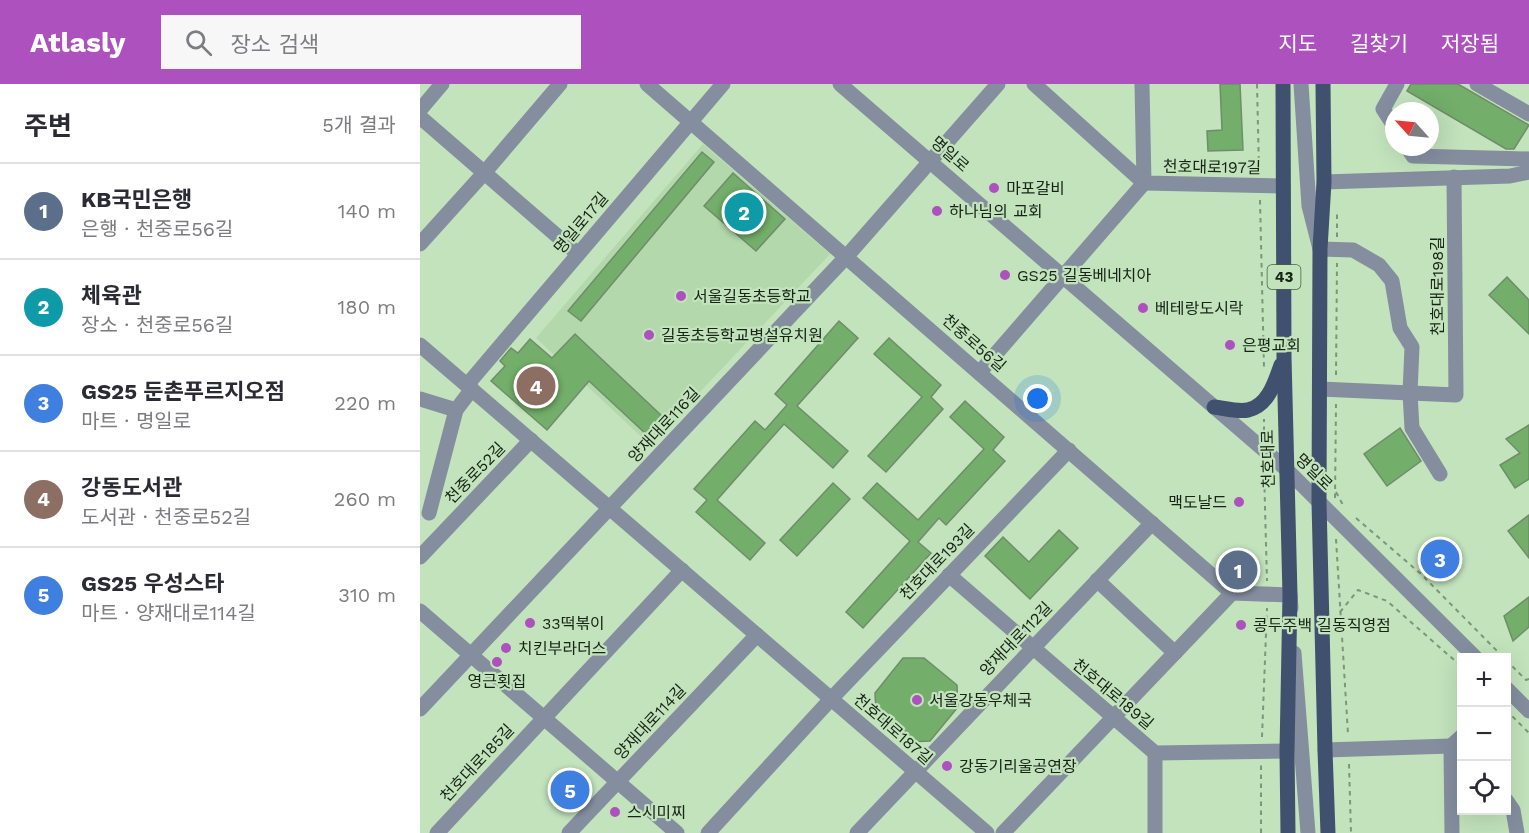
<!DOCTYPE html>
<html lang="ko">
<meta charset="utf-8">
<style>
:root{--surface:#fff;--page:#f7f7f7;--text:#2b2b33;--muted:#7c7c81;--line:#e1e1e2;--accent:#ac51bd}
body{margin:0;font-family:"Work Sans","Noto Sans KR",sans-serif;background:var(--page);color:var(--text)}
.controls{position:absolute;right:18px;bottom:18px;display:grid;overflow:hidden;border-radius:0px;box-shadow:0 6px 24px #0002}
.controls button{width:54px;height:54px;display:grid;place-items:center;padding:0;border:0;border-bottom:2px solid var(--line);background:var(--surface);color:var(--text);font:30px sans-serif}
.compass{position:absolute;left:965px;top:18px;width:54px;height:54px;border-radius:50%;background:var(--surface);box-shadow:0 6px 24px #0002;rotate:297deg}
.you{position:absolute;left:618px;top:315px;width:21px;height:21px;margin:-15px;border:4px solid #fff;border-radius:50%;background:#1a73e8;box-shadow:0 0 0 9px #1a73e833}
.badge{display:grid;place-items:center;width:39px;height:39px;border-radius:50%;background:var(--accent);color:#fff;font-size:20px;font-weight:700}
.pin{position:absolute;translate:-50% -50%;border:3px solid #fff;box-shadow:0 2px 6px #0006}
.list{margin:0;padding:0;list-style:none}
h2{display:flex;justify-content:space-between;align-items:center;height:78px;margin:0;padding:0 24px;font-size:26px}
h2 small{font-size:20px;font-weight:400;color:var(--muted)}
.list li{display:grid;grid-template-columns:39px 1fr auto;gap:18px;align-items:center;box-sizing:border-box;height:96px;padding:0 24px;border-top:2px solid var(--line)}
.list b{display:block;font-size:22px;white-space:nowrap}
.list p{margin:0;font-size:20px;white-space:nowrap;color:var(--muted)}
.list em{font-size:20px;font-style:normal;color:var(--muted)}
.icon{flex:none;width:33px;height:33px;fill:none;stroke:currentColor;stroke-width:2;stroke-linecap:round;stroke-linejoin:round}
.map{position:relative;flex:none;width:1109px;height:749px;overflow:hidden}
header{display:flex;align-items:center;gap:36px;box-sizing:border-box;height:84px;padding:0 30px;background:var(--accent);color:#fff}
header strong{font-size:28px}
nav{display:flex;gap:33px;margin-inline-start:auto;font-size:21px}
.search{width:420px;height:54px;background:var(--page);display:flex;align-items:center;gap:15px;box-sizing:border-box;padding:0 21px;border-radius:0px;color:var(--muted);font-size:22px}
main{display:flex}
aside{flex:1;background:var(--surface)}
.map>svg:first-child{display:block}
.built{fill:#b2d8ac}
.building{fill:#73ae6a;stroke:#6f8d6a;stroke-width:1.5}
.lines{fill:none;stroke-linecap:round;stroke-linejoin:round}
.path{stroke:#7d9679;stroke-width:2;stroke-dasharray:4.5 4.5;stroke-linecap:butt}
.minor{stroke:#848e9f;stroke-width:15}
.major{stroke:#40516f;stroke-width:15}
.poi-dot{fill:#ac51bd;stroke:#c2e3bc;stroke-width:2}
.labels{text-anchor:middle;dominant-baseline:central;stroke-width:4.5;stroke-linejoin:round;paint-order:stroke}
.shield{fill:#c2e3bc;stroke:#4a5d47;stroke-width:1.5}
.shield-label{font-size:15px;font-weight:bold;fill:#162315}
.street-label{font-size:16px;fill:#162315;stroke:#c2e3bc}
.poi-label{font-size:16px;fill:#162315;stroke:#c2e3bc;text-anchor:start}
</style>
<header>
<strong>Atlasly</strong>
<div class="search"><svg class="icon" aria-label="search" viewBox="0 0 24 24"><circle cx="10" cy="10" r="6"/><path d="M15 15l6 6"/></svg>장소 검색</div>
<nav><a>지도</a><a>길찾기</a><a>저장됨</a></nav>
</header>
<main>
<aside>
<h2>주변<small>5개 결과</small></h2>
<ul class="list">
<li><span class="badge" style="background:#5c6f8a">1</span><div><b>KB국민은행</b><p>은행 · 천중로56길</p></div><em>140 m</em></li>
<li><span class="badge" style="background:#0f9aa8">2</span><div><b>체육관</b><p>장소 · 천중로56길</p></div><em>180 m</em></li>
<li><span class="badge" style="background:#3f7fe0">3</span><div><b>GS25 둔촌푸르지오점</b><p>마트 · 명일로</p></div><em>220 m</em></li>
<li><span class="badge" style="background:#8d6e63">4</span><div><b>강동도서관</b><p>도서관 · 천중로52길</p></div><em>260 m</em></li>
<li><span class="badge" style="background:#3f7fe0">5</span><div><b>GS25 우성스타</b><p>마트 · 양재대로114길</p></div><em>310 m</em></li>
</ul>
</aside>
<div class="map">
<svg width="1109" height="749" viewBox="0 0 1109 749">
<rect width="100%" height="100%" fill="#c2e3bc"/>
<!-- built -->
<path class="built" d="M283 60 410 170 230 361 116 254Z"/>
<!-- building -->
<g class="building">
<path d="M800 0H820L823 66 788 67 787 47 802 46Z"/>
<path d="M991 0H1038L1109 41 1094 65H1086L987 7Z"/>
<path d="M282 68 294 78 161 237 148 227Z"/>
<path d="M313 89 365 135 336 167 284 122Z"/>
<path d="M1087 193 1109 216V250L1069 211Z"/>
<path d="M419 237 438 254 377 322 428 367 413 384 364 340 297 416 345 459 330 476 276 428 287 416 274 405 335 337 345 346 367 321 355 310Z"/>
<path d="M155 250 243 333 227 351 169 297 127 346 71 297 85 282 80 277 91 264 98 269 110 255 132 274Z"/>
<path d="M469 254 521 301 511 313 523 325 466 388 448 372 502 313 454 270Z"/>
<path d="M545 317 584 353 573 366 585 377 526 441 519 434 498 458 511 469 443 544 426 528 490 457 443 414 457 399 498 436 564 365 530 333Z"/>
<path d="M1109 341V395L1095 404 1080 381 1100 369 1086 355Z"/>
<path d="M980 344 1001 377 967 402 944 370Z"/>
<path d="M413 399 430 415 377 472 360 456Z"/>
<path d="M1109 431V474L1088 447Z"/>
<path d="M639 446 658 464 610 515 565 472 583 453 609 478Z"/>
<path d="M1109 513V543L1093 557 1084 532Z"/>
<path d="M483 574H504L537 601 538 623 510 657 489 658 456 630 455 609Z"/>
</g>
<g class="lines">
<!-- path -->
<g class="path">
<path d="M837 0 839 86"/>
<path d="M840 116 844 284"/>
<path d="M917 153V128"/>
<path d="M916 291 917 179"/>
<path d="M844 347V335"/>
<path d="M844 386 847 497"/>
<path d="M916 408 923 421"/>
<path d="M915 414 916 320"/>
<path d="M936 434 1001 490 1084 574"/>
<path d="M916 455 928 650"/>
<path d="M920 528 938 506 967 517 1042 583"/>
<path d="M1086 576 1106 596 1109 595"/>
<path d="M1086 626 1109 649"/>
<path d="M842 653 847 524"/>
<path d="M929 680 931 749"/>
<path d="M841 749V680"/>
</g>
<!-- minor -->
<g class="minor">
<path d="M227 0 812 509 870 511 871 524"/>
<path d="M420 0 866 385 1056 574"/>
<path d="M614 0 724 99 863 102"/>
<path d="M722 0 724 99"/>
<path d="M881 0 889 122 900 165 933 166 959 181 972 197 980 244 992 263 990 309 992 344 1020 390"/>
<path d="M1057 0 1109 30"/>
<path d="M0 26 22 0"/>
<path d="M0 33 158 170"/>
<path d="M974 42 963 25 977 0"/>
<path d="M987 63 993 72 1109 75"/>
<path d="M904 98 1090 92 1109 88"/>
<path d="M0 160 65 88 140 0"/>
<path d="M0 261 567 749"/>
<path d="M560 288 724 99"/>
<path d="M47 301 303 0"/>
<path d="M900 305 1036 311 1034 93"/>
<path d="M0 315 36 326"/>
<path d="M9 429 36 326 52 305"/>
<path d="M0 473 111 356"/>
<path d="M529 491 735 669 867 667"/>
<path d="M677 496 755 569"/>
<path d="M0 527 257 749"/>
<path d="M874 569 888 749"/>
<path d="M1086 604 1109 627"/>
<path d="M0 625 427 172 578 0"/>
<path d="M905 666 1031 662"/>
<path d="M735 669V749"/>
<path d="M1086 716 1093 726 1097 749"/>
<path d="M17 749 262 486"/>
<path d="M149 749 337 551"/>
<path d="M288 749 411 615 649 366"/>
<path d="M437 749 732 439"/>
<path d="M583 749 812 509"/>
<path d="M1032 749 1031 662 1042 652"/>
</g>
<!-- major -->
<g class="major">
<path d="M863 0 864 273 870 511 867 667 868 749"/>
<path d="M903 0 904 98 900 165 899 418 905 666 908 749"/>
<path d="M794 323C804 324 817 328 828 326 848 322 855 298 861 281"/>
</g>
</g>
<!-- markers -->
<g class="poi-dot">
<circle cx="574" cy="104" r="6"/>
<circle cx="517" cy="127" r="6"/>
<circle cx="585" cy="191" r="6"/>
<circle cx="261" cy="212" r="6"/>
<circle cx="723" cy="224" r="6"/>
<circle cx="229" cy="251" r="6"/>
<circle cx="810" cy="261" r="6"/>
<circle cx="819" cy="418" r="6"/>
<circle cx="110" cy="539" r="6"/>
<circle cx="821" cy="541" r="6"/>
<circle cx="86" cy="564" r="6"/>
<circle cx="77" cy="578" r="6"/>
<circle cx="497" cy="616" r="6"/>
<circle cx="527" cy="682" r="6"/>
<circle cx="195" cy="728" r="6"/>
</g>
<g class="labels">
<!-- shield labels -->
<rect class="shield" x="847.5" y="181" width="33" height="24" rx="4.5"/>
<g class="shield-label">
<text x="864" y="193">43</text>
</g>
<!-- street labels -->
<g class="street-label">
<text transform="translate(530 70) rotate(41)">명일로</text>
<text transform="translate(792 83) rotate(1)">천호대로197길</text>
<text transform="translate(161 139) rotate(-50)">명일로17길</text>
<text transform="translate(1017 202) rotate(-90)">천호대로198길</text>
<text transform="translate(554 259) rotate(41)">천중로56길</text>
<text transform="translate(244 341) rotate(-47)">양재대로116길</text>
<text transform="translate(848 375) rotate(-91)">천호대로</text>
<text transform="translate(894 388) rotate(44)">명일로</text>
<text transform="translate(55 389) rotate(-46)">천중로52길</text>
<text transform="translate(517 478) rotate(-46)">천호대로193길</text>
<text transform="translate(596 555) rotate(-46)">양재대로112길</text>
<text transform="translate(693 610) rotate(40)">천호대로189길</text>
<text transform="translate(230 638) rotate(-47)">양재대로114길</text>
<text transform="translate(473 645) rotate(41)">천호대로187길</text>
<text transform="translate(57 679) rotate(-47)">천호대로185길</text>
</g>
<!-- poi labels -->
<g class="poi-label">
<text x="586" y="104">마포갈비</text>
<text x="529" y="127">하나님의 교회</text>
<text x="597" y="191">GS25 길동베네치아</text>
<text x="273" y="212">서울길동초등학교</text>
<text x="735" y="224">베테랑도시락</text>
<text x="241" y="251">길동초등학교병설유치원</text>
<text x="822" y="261">은평교회</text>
<text x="807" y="418" text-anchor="end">맥도날드</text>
<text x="122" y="539">33떡볶이</text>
<text x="833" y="541">콩두주백 길동직영점</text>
<text x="98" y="564">치킨부라더스</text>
<text x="77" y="597" text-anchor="middle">영근횟집</text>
<text x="509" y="616">서울강동우체국</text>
<text x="539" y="682">강동기리울공연장</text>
<text x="207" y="728">스시미찌</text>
</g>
</g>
</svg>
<div class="controls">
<button>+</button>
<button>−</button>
<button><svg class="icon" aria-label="locate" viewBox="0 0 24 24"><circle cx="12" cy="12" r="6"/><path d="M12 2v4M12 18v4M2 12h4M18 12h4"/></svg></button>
</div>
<svg class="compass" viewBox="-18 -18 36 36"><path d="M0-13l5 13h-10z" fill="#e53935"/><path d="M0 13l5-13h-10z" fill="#7c7c81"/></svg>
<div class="you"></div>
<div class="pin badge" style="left:818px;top:486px;background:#5c6f8a">1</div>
<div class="pin badge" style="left:324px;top:128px;background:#0f9aa8">2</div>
<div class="pin badge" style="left:1020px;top:475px;background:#3f7fe0">3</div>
<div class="pin badge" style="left:116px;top:302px;background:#8d6e63">4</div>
<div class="pin badge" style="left:150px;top:706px;background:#3f7fe0">5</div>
</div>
</main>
